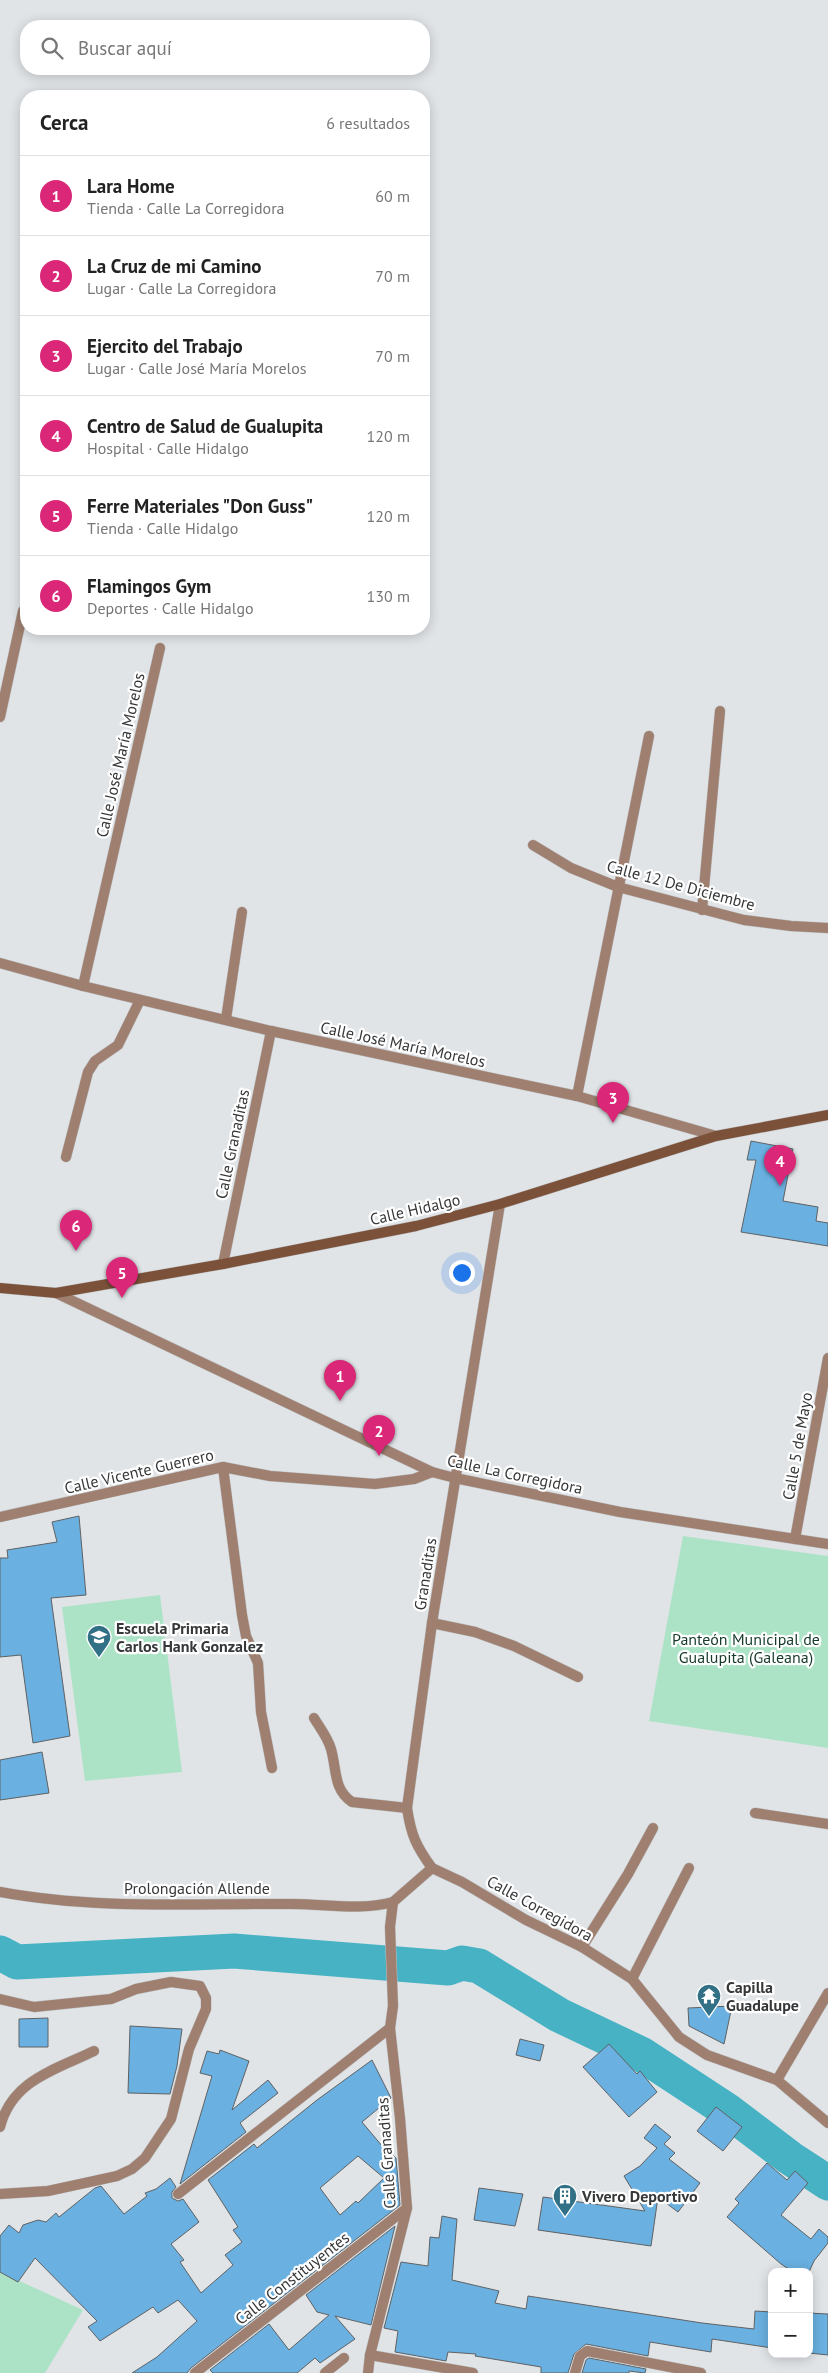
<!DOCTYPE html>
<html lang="es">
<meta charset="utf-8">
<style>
:root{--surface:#fff;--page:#f6f6f6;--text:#222;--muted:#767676;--line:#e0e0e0;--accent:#db2777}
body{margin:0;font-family:"PT Sans",sans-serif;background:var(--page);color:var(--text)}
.controls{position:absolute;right:15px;bottom:15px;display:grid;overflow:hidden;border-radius:10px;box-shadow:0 2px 12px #0003}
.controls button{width:45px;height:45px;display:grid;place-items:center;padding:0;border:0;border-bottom:1px solid var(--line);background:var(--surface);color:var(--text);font:25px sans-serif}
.you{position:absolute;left:461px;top:1272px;width:18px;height:18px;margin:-12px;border:4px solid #fff;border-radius:50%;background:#1a73e8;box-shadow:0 0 0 8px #1a73e833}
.badge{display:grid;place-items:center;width:32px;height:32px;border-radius:50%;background:var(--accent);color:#fff;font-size:16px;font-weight:700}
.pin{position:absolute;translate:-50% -41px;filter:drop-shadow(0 1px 2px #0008)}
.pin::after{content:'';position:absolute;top:26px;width:18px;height:15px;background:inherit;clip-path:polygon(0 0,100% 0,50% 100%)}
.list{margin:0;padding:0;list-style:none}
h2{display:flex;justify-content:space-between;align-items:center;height:65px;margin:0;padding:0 20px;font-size:21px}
h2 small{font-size:16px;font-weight:400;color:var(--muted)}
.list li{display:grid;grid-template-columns:32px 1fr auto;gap:15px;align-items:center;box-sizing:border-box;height:80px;padding:0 20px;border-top:1px solid var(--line)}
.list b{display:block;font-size:19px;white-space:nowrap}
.list p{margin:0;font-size:16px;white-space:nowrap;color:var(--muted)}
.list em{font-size:16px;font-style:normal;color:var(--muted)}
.icon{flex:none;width:28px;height:28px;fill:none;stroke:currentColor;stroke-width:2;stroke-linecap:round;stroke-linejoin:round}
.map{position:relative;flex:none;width:828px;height:2373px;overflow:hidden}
.search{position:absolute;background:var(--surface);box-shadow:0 2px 12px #0003;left:20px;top:20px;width:410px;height:55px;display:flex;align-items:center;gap:12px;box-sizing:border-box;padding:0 18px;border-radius:20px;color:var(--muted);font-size:19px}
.panel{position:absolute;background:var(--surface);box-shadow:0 2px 12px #0003;left:20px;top:90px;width:410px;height:545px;border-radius:20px}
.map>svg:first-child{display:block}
.green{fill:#ace3c6}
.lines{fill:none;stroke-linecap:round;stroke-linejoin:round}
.river{stroke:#46b2c3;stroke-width:35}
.building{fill:#6ab0e0;stroke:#5f6264;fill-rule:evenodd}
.street-casing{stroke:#bfc1c4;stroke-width:11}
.secondary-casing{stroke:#bfc1c4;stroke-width:11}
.street{stroke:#9f8070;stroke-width:10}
.secondary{stroke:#7c513a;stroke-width:10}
.labels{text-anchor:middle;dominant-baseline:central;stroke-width:4.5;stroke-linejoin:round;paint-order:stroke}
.street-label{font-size:16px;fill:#363738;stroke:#fff}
.poi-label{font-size:16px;font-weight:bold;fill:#363738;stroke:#fff;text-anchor:start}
.park-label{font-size:16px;fill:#173b2b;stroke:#fff}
</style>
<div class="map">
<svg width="828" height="2373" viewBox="0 0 828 2373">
<rect width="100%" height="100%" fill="#e1e4e7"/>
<!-- green -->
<g class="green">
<path d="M683 1536 828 1556V1748L649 1721Z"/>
<path d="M160 1595 182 1772 85 1781 62 1607Z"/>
<path d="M0 2272 83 2310 45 2373H0Z"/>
</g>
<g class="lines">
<!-- river -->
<path class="river" d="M0 1953 17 1962 234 1951 448 1968 462 1963 479 1966 559 2015 641 2054 728 2111 790 2158 828 2183"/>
</g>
<!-- building -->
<g class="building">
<path d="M751 1141 793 1149 783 1201 818 1207 816 1221 828 1223V1246L741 1232 756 1160H747Z"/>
<path d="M79 1516 86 1595 51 1598 70 1736 33 1743 21 1655 0 1657V1558H8L7 1550 57 1542 52 1522Z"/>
<path d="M42 1752 49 1793 0 1800V1760Z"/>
<path d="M732 2006 724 2044 689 2026 688 2008Z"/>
<path d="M48 2018V2047H19V2019Z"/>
<path d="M130 2026 182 2029 177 2066 170 2094 128 2093Z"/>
<path d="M520 2039 544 2045 540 2061 516 2055Z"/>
<path d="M609 2044 637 2074 640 2071 657 2092 629 2117 583 2067Z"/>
<path d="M220 2050 249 2061 232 2110 268 2080 278 2093 240 2123 246 2132 180 2184 212 2076 200 2073 207 2051 219 2054Z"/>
<path d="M372 2060 391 2098 362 2122 388 2153 390 2152 396 2158 400 2205 191 2368 187 2373H132L157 2357 197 2321 178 2300 158 2313 153 2307 100 2341 88 2327 97 2321 35 2258 18 2282 0 2272V2236L9 2225 19 2233 23 2225 38 2220 46 2222 56 2213 59 2217 95 2188 101 2186 124 2214 147 2196 145 2193 156 2189 170 2178 176 2187 172 2192V2198L178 2201 183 2199 199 2222 171 2244 184 2260 180 2262 201 2293 233 2265 225 2255 242 2242 233 2230 238 2227 208 2180 254 2144 257 2148 317 2100ZM358 2156 384 2178 358 2203 356 2201 340 2215 320 2188Z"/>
<path d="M716 2107 742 2127 723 2151 697 2131Z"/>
<path d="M655 2124 671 2137 664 2144 675 2153 669 2159 700 2183 678 2212 658 2197 651 2246 538 2230 543 2197 645 2211 624 2176 640 2166 657 2148 644 2138Z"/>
<path d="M767 2163 787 2180 795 2171 808 2183 781 2215 811 2239 819 2229 828 2237V2243L814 2261 809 2272H793L781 2264 727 2217 739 2203 735 2199Z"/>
<path d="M479 2188 523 2194 515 2226 474 2220Z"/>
<path d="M442 2216 457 2219 452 2280 499 2291 495 2303 526 2309 528 2296 702 2323 754 2329 755 2311 772 2312V2348L712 2339 711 2352 650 2342 648 2356 586 2344 574 2354 568 2373H541V2367L475 2356 476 2354 448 2352 446 2361 395 2352 398 2331 384 2328 401 2262 428 2266 430 2237 439 2238Z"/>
<path d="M395 2226 371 2325 335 2316 355 2339 320 2363 315 2358 297 2373H213L210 2370 269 2324 289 2350 329 2315 317 2312 306 2295Z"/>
<path d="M809 2313 828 2314V2355L809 2353Z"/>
<path d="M589 2358 646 2369 645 2373 629 2371V2373H582L586 2360Z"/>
</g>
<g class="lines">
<defs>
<g id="street">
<path d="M0 717 23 611"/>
<path d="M533 845 571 868 618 887 744 920 791 926 828 928"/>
<path d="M702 910 720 711"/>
<path d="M0 963 83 986 271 1031 577 1096 716 1136"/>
<path d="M83 986 160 648"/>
<path d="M226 1019 242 912"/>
<path d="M577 1096 649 736"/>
<path d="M66 1157 88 1072 95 1061 118 1045 140 1000"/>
<path d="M223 1264 271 1031"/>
<path d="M56 1293 432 1472 455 1478 620 1512 828 1544"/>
<path d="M223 1467 242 1615 246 1636 258 1663 261 1712 272 1768"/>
<path d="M0 1517 223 1467 270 1476 375 1484 414 1479 432 1472"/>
<path d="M795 1539 828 1358"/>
<path d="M432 1623 475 1632 514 1646 578 1677"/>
<path d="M314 1718C320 1728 328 1738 331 1749 337 1770 333 1789 352 1802L407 1808"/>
<path d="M755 1813 828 1824"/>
<path d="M432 1868 462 1882 526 1920 582 1947 632 1979 679 2037 707 2055 777 2080 828 2123"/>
<path d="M0 1892C95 1910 195 1903 292 1904 325 1904 361 1911 393 1902"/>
<path d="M582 1947 628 1874 653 1828"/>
<path d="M632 1979 689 1868"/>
<path d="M0 1999 34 2007 111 1999 136 1989 171 1982 200 1986 206 1998V2009L189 2049 171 2119 145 2158 132 2169 117 2176 48 2191 0 2194"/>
<path d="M777 2080 828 1993"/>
<path d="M0 2127C12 2080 55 2070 94 2051"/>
<path d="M178 2194 390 2028"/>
<path d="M370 2355 473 2373"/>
<path d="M195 2373 407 2208"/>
<path d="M325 2373 344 2358"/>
<path d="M368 2373 370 2355 407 2208 400 2118 390 2028 393 2006 390 1927 393 1902 432 1868C416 1846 411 1835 407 1808L432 1623 500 1204"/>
<path d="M575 2373 580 2356 587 2351 701 2373"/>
</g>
<path id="secondary" d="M0 1288 56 1293 223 1264 416 1226 500 1204 716 1136 828 1115"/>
</defs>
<!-- street casing -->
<use href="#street" class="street-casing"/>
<!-- secondary casing -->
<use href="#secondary" class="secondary-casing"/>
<!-- street -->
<use href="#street" class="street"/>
<!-- secondary -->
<use href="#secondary" class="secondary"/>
</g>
<!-- icons -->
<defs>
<symbol id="school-pin" viewBox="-11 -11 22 30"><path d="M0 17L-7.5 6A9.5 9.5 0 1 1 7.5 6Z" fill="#327086" stroke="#fff"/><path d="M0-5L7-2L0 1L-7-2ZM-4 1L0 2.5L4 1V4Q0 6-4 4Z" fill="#fff"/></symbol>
<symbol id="temple-pin" viewBox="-11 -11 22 30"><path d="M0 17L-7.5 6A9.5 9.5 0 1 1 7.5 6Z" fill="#327086" stroke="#fff"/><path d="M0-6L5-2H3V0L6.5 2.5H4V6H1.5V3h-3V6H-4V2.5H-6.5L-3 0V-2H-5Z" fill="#fff"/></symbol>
<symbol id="building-pin" viewBox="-11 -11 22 30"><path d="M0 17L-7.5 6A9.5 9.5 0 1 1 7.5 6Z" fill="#327086" stroke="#fff"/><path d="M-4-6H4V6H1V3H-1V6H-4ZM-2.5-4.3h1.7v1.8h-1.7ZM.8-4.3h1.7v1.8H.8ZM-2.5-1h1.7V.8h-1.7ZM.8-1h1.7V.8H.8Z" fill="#fff"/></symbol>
</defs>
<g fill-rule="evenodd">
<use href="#school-pin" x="85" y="1623" width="28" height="38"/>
<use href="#temple-pin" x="695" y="1982" width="28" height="38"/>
<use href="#building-pin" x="551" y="2182" width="28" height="38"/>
</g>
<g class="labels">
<!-- street labels -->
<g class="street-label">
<text transform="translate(120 755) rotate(-77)">Calle José María Morelos</text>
<text transform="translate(681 885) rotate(15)">Calle 12 De Diciembre</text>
<text transform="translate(403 1044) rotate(12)">Calle José María Morelos</text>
<text transform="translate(232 1144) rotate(-78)">Calle Granaditas</text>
<text transform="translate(415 1209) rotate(-13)">Calle Hidalgo</text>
<text transform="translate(797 1446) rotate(-80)">Calle 5 de Mayo</text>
<text transform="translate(139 1471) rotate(-13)">Calle Vicente Guerrero</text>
<text transform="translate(515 1474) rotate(12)">Calle La Corregidora</text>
<text transform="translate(425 1574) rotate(-81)">Granaditas</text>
<text x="197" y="1888">Prolongación Allende</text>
<text transform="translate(540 1908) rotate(29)">Calle Corregidora</text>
<text transform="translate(386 2153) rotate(-94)">Calle Granaditas</text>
<text transform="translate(292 2278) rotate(-38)">Calle Constituyentes</text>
</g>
<!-- poi labels -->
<g class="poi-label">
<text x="116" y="1628">Escuela Primaria<tspan x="116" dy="18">Carlos Hank Gonzalez</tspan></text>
<text x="726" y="1987">Capilla<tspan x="726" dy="18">Guadalupe</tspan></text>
<text x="582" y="2196">Vivero Deportivo</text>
</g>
<!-- park labels -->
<g class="park-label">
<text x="746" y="1639">Panteón Municipal de<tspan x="746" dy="18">Gualupita (Galeana)</tspan></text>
</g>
</g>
</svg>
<div class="controls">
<button>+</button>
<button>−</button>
</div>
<div class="you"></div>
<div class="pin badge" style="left:340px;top:1401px">1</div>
<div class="pin badge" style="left:379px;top:1456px">2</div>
<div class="pin badge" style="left:613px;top:1123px">3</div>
<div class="pin badge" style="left:780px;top:1186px">4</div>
<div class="pin badge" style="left:122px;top:1298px">5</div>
<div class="pin badge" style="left:76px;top:1251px">6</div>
<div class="search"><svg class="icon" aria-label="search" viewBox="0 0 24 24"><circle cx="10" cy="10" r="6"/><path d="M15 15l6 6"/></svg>Buscar aquí</div>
<section class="panel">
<h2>Cerca<small>6 resultados</small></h2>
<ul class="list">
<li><span class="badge">1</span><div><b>Lara Home</b><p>Tienda · Calle La Corregidora</p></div><em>60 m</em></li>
<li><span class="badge">2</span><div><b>La Cruz de mi Camino</b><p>Lugar · Calle La Corregidora</p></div><em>70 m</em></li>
<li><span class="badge">3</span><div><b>Ejercito del Trabajo</b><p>Lugar · Calle José María Morelos</p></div><em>70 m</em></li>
<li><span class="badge">4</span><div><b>Centro de Salud de Gualupita</b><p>Hospital · Calle Hidalgo</p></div><em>120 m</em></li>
<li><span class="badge">5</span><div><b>Ferre Materiales &quot;Don Guss&quot;</b><p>Tienda · Calle Hidalgo</p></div><em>120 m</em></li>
<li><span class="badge">6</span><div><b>Flamingos Gym</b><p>Deportes · Calle Hidalgo</p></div><em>130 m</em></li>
</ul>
</section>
</div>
